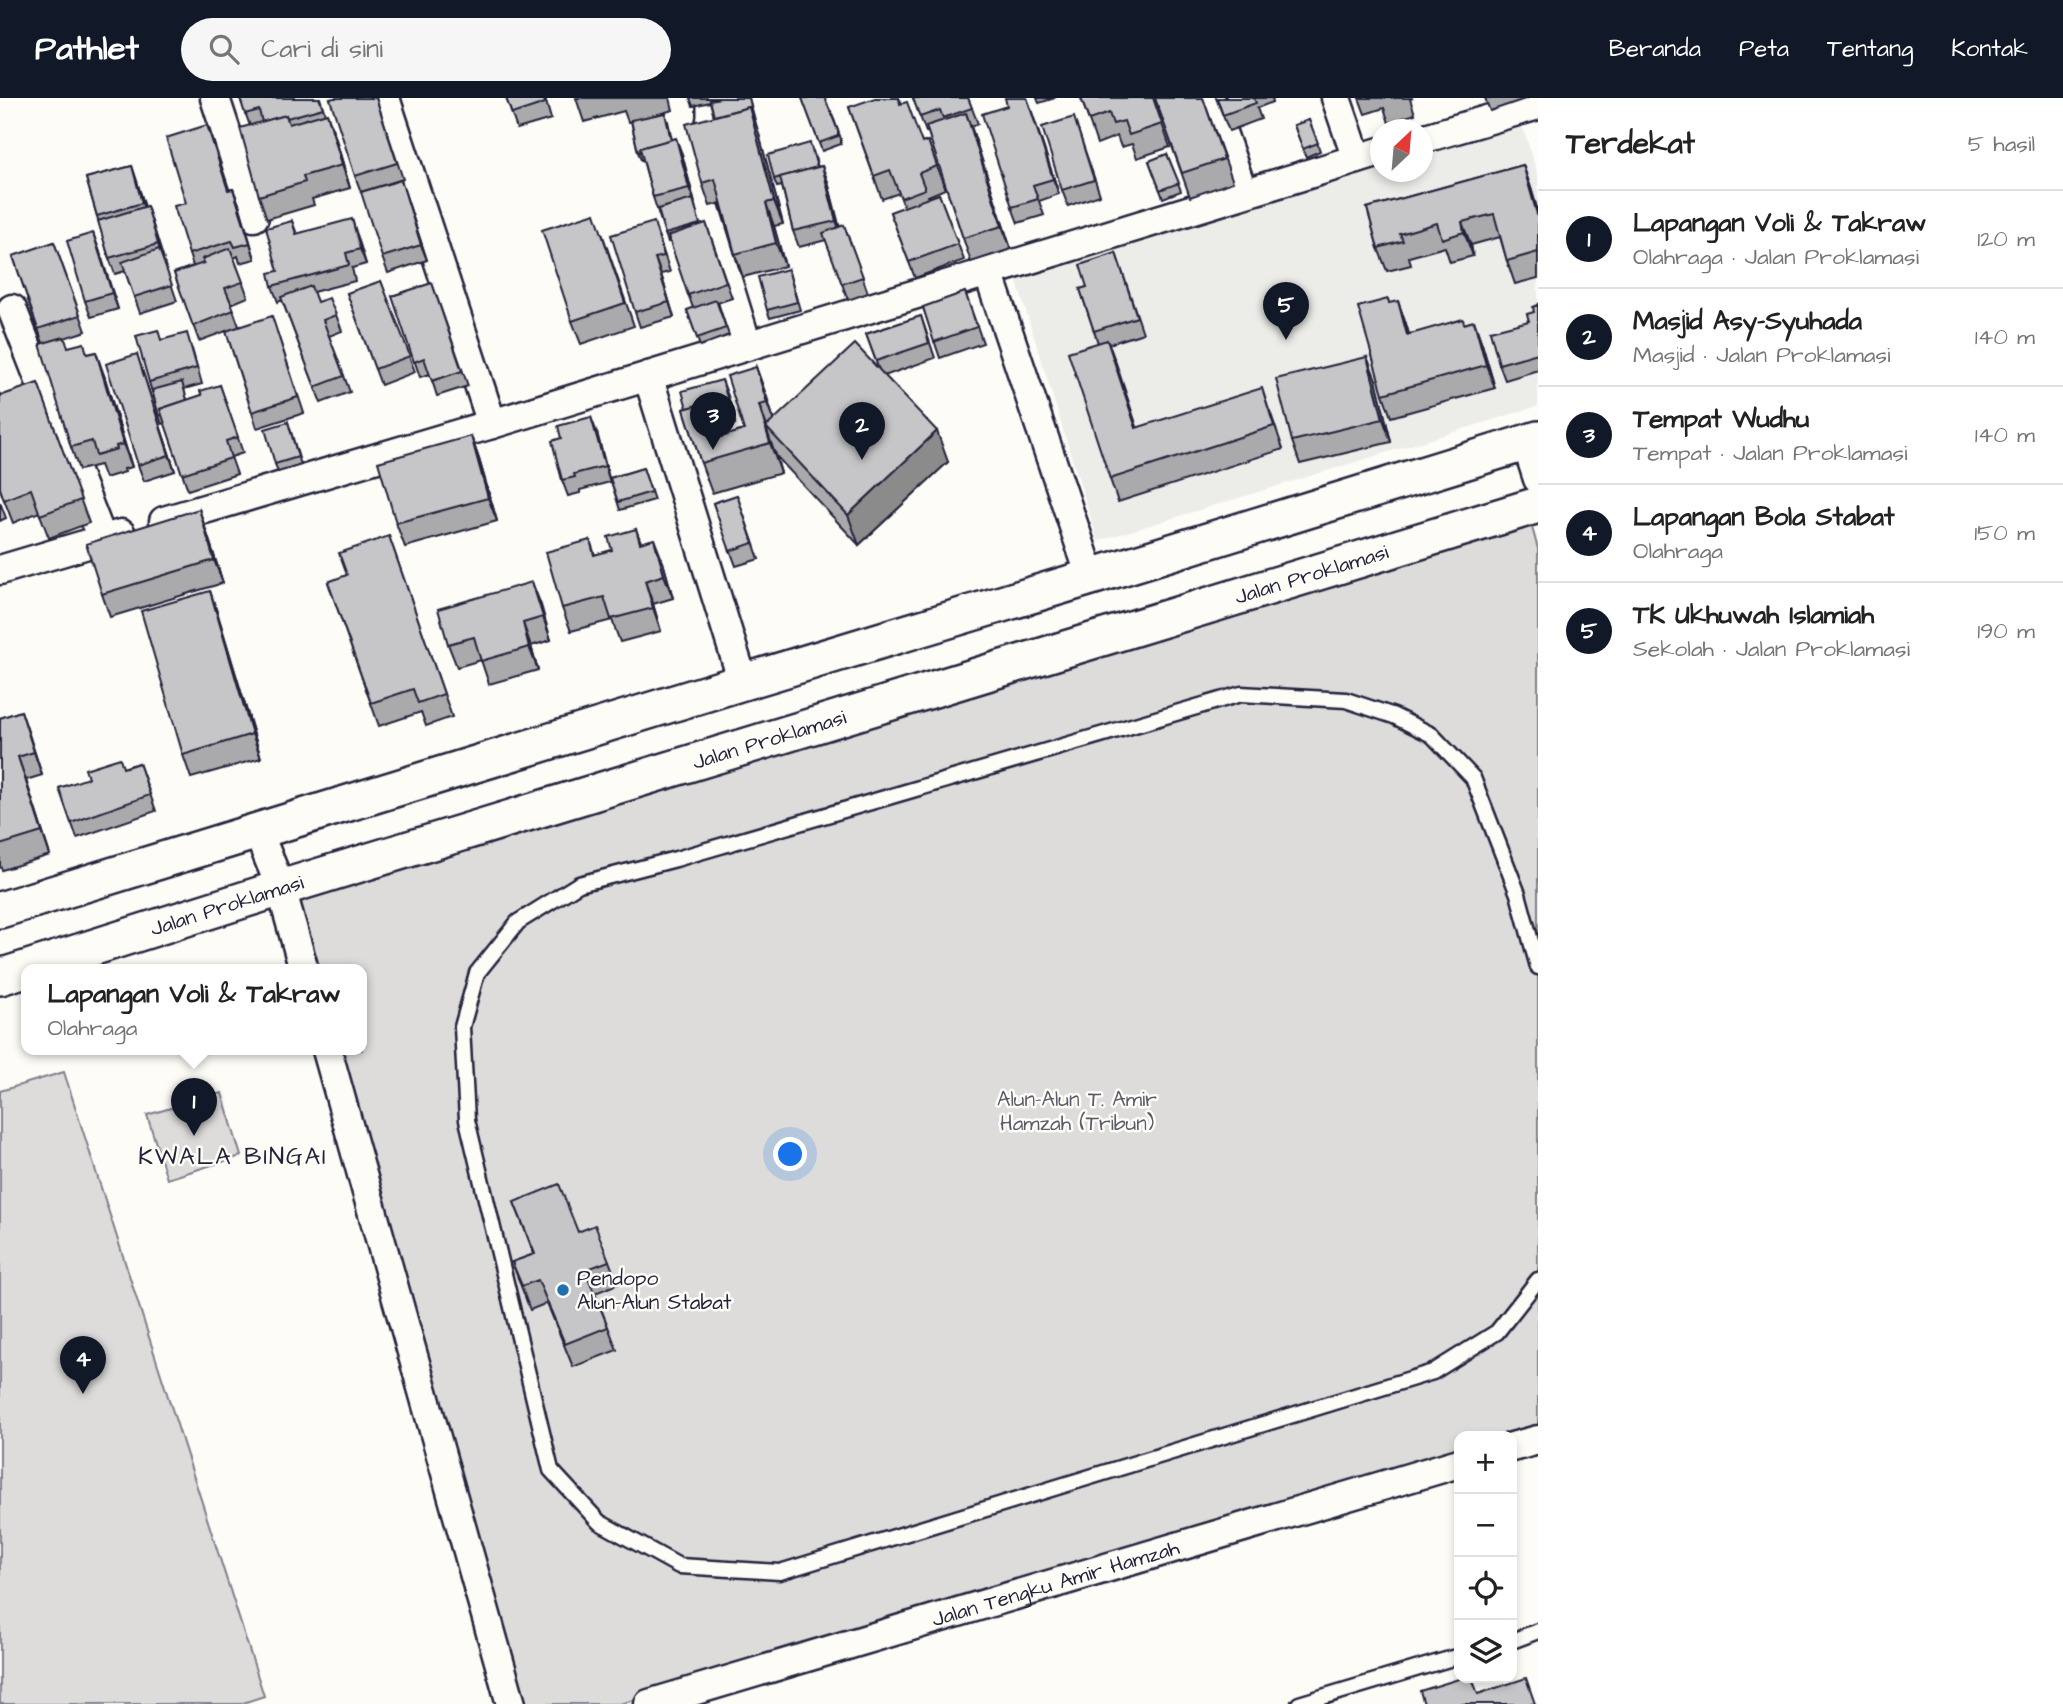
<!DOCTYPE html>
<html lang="id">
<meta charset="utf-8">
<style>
:root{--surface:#fff;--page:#f6f6f6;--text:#222;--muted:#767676;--line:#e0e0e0;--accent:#111827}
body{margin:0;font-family:"Architects Daughter",sans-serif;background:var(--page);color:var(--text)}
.controls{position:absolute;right:21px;bottom:21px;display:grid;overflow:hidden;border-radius:14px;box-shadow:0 4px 10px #0003}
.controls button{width:63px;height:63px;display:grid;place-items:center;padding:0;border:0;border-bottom:2px solid var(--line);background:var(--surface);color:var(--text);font:35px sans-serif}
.compass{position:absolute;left:1370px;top:21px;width:63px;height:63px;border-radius:50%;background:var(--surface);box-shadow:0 4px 10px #0003;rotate:26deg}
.you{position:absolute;left:791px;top:1057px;width:24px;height:24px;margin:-18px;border:5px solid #fff;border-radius:50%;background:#1a73e8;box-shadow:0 0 0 10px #1a73e833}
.badge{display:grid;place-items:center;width:46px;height:46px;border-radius:50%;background:var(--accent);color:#fff;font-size:23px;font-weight:700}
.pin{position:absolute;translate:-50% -58px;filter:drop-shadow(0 2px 4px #0008)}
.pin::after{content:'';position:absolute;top:37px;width:24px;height:21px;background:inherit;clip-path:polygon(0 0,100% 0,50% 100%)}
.popup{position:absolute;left:21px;top:866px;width:346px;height:91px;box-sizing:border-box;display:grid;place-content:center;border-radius:14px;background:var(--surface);filter:drop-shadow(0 2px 5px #0005);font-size:23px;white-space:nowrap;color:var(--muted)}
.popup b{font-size:26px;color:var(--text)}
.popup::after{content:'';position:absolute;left:50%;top:100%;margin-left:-14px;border:14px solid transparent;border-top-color:var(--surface)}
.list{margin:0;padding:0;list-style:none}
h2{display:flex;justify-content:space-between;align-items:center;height:91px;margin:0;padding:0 28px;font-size:30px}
h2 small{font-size:23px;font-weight:400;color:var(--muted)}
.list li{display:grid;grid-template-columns:46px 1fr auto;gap:21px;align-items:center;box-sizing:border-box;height:98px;padding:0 28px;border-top:2px solid var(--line)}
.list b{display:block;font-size:26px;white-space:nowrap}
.list p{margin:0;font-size:23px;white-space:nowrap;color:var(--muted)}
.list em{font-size:23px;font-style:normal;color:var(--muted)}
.icon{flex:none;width:38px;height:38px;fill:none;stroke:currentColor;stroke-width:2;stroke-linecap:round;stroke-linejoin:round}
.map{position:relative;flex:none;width:1538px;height:1606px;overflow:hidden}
header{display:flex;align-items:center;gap:42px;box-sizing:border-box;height:98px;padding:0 35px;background:var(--accent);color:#fff}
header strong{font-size:33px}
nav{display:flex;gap:38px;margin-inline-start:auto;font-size:24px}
.search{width:490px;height:63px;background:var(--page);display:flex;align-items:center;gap:18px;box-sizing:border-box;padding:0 24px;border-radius:38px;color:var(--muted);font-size:26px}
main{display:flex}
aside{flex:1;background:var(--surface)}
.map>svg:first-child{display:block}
.built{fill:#ecece9}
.green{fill:#dddcdb;stroke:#807f8b;stroke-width:2}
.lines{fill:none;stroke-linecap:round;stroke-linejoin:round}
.service-casing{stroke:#22223b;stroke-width:19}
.minor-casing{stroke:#22223b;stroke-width:33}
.tertiary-casing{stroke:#22223b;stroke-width:40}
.service{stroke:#fdfcf7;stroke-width:14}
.minor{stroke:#fdfcf7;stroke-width:28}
.tertiary{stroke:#fdfcf7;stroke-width:35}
.wall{fill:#aaaaac;stroke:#22223b;stroke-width:2}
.shaded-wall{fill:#8b8b8c;stroke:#22223b;stroke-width:2}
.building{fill:#c6c6c8;stroke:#22223b;stroke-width:2}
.poi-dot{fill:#1f6fb2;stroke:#fdfcf7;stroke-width:2.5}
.labels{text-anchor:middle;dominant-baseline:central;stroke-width:5;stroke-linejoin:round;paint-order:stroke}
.street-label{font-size:21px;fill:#22223b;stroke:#fdfcf7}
.park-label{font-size:21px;fill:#5a5a6b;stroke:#fdfcf7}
.poi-label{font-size:21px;fill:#22223b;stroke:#fdfcf7;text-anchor:start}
.quarter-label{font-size:24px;letter-spacing:2px;fill:#22223b;stroke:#fdfcf7}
</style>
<header>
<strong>Pathlet</strong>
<div class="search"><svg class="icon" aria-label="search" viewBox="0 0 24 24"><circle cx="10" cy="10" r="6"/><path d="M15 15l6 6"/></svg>Cari di sini</div>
<nav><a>Beranda</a><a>Peta</a><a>Tentang</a><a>Kontak</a></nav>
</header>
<main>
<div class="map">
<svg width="1538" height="1606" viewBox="0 0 1538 1606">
<rect width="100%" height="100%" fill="#fdfcf7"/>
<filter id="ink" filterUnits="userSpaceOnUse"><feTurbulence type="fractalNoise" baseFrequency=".0143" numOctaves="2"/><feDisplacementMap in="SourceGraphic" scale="14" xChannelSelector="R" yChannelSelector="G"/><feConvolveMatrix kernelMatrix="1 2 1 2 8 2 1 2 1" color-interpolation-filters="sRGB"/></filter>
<g filter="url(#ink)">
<!-- built -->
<path class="built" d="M1520 20 1538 78V308L1098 443 1014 175 1380 63V74H1422L1423 50Z"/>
<!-- green -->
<g class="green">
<path d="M1528 415 1538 451V1336L1512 1338H1459V1359L620 1606H520L335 952H362V872H312L290 794Z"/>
<path d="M64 974 264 1598 240 1606H0V993Z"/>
<path d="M222 995 241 1058 167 1081 147 1017Z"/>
</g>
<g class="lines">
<defs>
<g id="service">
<path d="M1538 869 1518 796 1473 680 1432 637 1394 618 1346 602 1241 596 676 761 579 786 518 824 477 875 462 929 467 1022 551 1372 599 1424 679 1468 780 1474 1433 1274 1497 1234 1538 1182"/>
<path d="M1512 1543 1538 1533"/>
<path d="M1299 1606 1459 1558"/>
</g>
<g id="minor">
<path d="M215 0 254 119"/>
<path d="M385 0 492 326"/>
<path d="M681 0V17L678 30 685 46 747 247"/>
<path d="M1210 0 1243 95"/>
<path d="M1336 0 1357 61"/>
<path d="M1422 41 1538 7"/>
<path d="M988 174 1091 479"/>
<path d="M12 211 102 441"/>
<path d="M648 278 743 584"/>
<path d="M1526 344 1538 381"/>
<path d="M164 423 492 326 1380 54"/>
<path d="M0 472 121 436"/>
<path d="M257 732 281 790 304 872"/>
<path d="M327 952 511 1606"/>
<path d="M1512 1349 1538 1342"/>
<path id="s1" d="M649 1606 1459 1365"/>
</g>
<g id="tertiary">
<path d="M0 812 743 584 1091 479 1538 341"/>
<path id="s2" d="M0 879 281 790 1538 407"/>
</g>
</defs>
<!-- service casing -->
<use href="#service" class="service-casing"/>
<!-- minor casing -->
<use href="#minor" class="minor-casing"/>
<!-- tertiary casing -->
<use href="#tertiary" class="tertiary-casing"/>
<!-- service -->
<use href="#service" class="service"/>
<!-- minor -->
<use href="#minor" class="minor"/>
<!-- tertiary -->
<use href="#tertiary" class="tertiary"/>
</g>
<!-- wall -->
<g class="wall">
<path d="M240 0H320L325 16 335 38 350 90 312 101 314 107 267 121 259 98 250 28Z"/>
<path d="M376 0 403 81 361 94 355 78Z"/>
<path d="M506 0H545L551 21 517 31Z"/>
<path d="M576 0H670L673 12 648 19 668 23 672 42 682 56 700 127 706 125 732 200 717 205 729 237 700 248 687 212 693 210 670 143 668 144 665 136 653 99 643 62H641L638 54 631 23 628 24 624 13 584 24Z"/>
<path d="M690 0H749L783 126 774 128 785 168 743 179 735 156 721 105 710 108 702 85 714 18 710 4 693 8Z"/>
<path d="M802 0 831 13 841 41V46L822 53Z"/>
<path d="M899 0 922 45 928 43 945 91 928 98 929 100 939 96 964 162 915 180 890 114 904 109 899 95 882 101 849 9Z"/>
<path d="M913 0H968L978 26 971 28 1011 151 971 164 928 34H926Z"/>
<path d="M1027 0 1059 96 1039 103 1044 117 1018 125 1012 109Z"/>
<path d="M1037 0H1055L1039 5Z"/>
<path d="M1081 0H1153L1170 49 1137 60 1132 46 1121 49 1117 38 1097 46Z"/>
<path d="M1155 0H1203L1233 84 1190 99Z"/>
<path d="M1216 0H1272L1273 4 1257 10 1261 21 1229 33Z"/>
<path d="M1359 0H1413L1410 1 1415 16 1389 25 1384 10 1365 16Z"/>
<path d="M1485 0H1528L1490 13Z"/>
<path d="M1309 22 1320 53 1306 59 1294 27Z"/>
<path d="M1079 35 1100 97 1068 108 1062 92Z"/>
<path d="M213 43 228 92 233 91 239 106 255 161 240 165 238 158 234 160 248 199 231 206 239 228 277 234 304 315 257 330 226 233 199 243 174 175 193 168 189 156 186 105Z"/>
<path d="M813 53 818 69 822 68 828 84 839 129 844 127 868 195 848 202 826 142 799 149 793 133 782 88 777 89 774 81Z"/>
<path d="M1167 56 1181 93 1163 100 1149 63Z"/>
<path d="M1523 67 1531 90 1538 114V180L1515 186 1507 163 1500 139 1471 147 1473 158 1450 164 1445 149 1409 159 1411 167 1387 173 1378 150 1367 110Z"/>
<path d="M132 68 145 109 152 124 163 162 177 203 140 215 125 173 115 176 109 160 86 80Z"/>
<path d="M406 98 427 162 388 175 382 159Z"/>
<path d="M292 123 297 136 357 137 366 166 352 170 355 183 313 194 317 204 336 217 342 233 329 238 350 294 321 305 282 202 278 204 272 188 278 173Z"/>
<path d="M93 135 118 211 91 219 85 203Z"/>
<path d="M603 138 634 228 581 246 572 223Z"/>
<path d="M659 140 670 174 661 176 674 219 640 229 635 214Z"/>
<path d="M54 144 86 233 64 240 68 249 88 256 104 277 132 369 124 371 125 374 105 380 100 367 79 372 71 349 43 245 13 158Z"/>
<path d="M1116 155 1143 235 1109 246 1137 330 1270 313 1283 351 1118 404 1110 381 1098 245 1080 191 1087 189Z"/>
<path d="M788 171 800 212 770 220 767 212Z"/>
<path d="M381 183 415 274 381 287 347 195Z"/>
<path d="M432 185 468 288 437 298 430 276 420 279 392 198Z"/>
<path d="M965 194 983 245 940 260 923 209Z"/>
<path d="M1389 205 1406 226 1409 236 1464 226 1474 223 1482 246 1495 290 1391 319 1383 296Z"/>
<path d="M1538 207V272L1505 282 1499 266Z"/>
<path d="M921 218 935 260 884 278 948 364 859 447 777 359 775 354 781 375 712 395 701 365 684 311 728 298 735 326 720 330 723 339 744 332 756 269 774 322 879 272 866 236Z"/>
<path d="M162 242 192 251 202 286 184 291 187 302 202 297 220 287 243 355 231 359 237 376 188 392 165 325 162 326 159 318 149 284Z"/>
<path d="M1367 259 1376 282 1391 344 1300 366 1292 343Z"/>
<path d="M142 272 175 373 144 383 138 367Z"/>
<path d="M38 285 89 425 49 440 39 414 13 425 0 391V295L1 298Z"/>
<path d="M288 324 301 367 278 374 275 366Z"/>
<path d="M597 335 610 384 580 392V395L568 398 562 382Z"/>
<path d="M471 338 479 361 497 423 405 449 396 425Z"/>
<path d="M643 370 654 402 620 412 610 380Z"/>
<path d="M737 397 759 461 736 468 713 405Z"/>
<path d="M0 404 6 420 0 423Z"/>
<path d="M199 411 223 485 110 519 102 496Z"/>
<path d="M636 431 641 444 663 464 673 500 653 506 661 533 620 544 612 522 571 533 562 510 590 442 595 457 612 452Z"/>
<path d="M389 438 452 619 426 628 421 614 379 628 328 484 347 477Z"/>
<path d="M532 484 551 542 531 548 538 572 489 586 481 562 457 569 448 546Z"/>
<path d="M210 493 218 517 261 660 191 680 183 657Z"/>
<path d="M21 613 42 677 26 682 50 757 2 772 0 768V620Z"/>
<path d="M139 665 156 713 77 740 59 690Z"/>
<path d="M514 1104 578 1134 609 1163 618 1186 595 1195 617 1252 573 1269 547 1205 530 1212 512 1164 534 1156Z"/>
</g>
<!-- shaded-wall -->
<g class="shaded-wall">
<path d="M1027 0 1030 8 1059 96 1053 81Z"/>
<path d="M749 9 758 32 783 126 774 103Z"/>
<path d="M327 15 335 38 350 90 342 67Z"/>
<path d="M966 15 974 38 1011 151 1002 128Z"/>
<path d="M676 40 682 56 695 105 689 90Z"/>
<path d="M1523 67 1531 90 1538 114V120Z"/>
<path d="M132 68 137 83 148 121 142 105Z"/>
<path d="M822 68 828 84 842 138 836 123Z"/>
<path d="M401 82 406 98 427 162 421 147Z"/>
<path d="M233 91 239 106 255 161 250 145Z"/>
<path d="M766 105 774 128 785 168 776 145Z"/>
<path d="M147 108 152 124 164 162 158 146Z"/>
<path d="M352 121 357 137 366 166 360 151Z"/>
<path d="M1462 124 1471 147 1473 158 1464 134Z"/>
<path d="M93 135 99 151 118 211 112 195Z"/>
<path d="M655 160 661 176 674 219 669 204Z"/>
<path d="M1398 203 1406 226 1416 260 1407 237Z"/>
<path d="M1474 223 1482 246 1495 290 1486 267Z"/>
<path d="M1107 242 1116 265 1145 353 1136 330Z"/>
<path d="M96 254 104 277 132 369 123 346Z"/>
<path d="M137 256 142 272 175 373 169 357Z"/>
<path d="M1367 259 1376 282 1391 344 1383 321Z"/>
<path d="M756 269 767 299 778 335 767 305Z"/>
<path d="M722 282 728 298 735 326 730 310Z"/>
<path d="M711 303 722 333 729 357 721 339Z"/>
<path d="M759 307 768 331 766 329 781 375 770 345Z"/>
<path d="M591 319 597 335 610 384 605 368Z"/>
<path d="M937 333 948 364 859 447 848 417Z"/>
<path d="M471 338 479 361 497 423 488 400Z"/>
<path d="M199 411 207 435 223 485 214 462Z"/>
<path d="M654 441 663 464 673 500 664 477Z"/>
<path d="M645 483 653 506 661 533 653 510Z"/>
<path d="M532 484 541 507 551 542 543 519Z"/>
<path d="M210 493 218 517 261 660 252 636Z"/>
<path d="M523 525 531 548 538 572 529 549Z"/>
<path d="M21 613 29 636 42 677 34 654Z"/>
<path d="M18 659 26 682 50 757 42 734Z"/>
</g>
<!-- building -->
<g class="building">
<path d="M240 0H319L323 10 287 20 286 17 262 24 259 12 245 16Z"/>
<path d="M334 0H376L397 65 355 78 330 1Z"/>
<path d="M506 0H544L545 5 512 16Z"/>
<path d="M720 0H749L754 20 749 9 714 18 710 2Z"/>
<path d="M802 0H825L838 33V38L819 45Z"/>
<path d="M875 0H899L900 6 907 4 922 45 928 43 937 68 919 75 925 91 901 100 890 72 874 78 849 9Z"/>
<path d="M913 0H968L972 10 943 20 940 12 920 19Z"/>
<path d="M1005 0H1027L1053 81 1033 87 1038 101 1012 109 982 16 1007 8Z"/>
<path d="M1081 0H1153L1162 26 1129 37 1124 23 1113 26 1109 15 1089 22Z"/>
<path d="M1155 0H1203L1224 61 1182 75Z"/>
<path d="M1217 0H1254L1256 5 1223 17Z"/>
<path d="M749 9 774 103 766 105 776 145 735 156 715 81 702 85 686 26Z"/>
<path d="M327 15 342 67 303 78 305 84 259 98 240 30 286 17 289 26Z"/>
<path d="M665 15 671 42 640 50 641 54H638L631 22Z"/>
<path d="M966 15 1002 128 963 140 926 28Z"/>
<path d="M1074 19 1094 82 1062 92 1042 29Z"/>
<path d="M1309 22 1318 45 1303 51 1294 27Z"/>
<path d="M207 27 228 92 233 91 250 145 235 149 232 143 189 156 174 108 186 105 166 40Z"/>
<path d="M676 40 689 90 653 99 640 50Z"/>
<path d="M810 45 817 69 774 81 768 57Z"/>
<path d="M1167 56 1179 85 1160 92 1149 63Z"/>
<path d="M1523 67 1538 120V154L1507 163 1494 116 1462 124 1464 134 1442 141 1437 125 1400 136 1403 143 1378 150 1367 110Z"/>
<path d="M132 68 142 105 97 118 86 80Z"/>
<path d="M822 68 836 123 793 133 780 79Z"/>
<path d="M401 82 421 147 382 159 361 94Z"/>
<path d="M939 96 958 146 909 164 890 114Z"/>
<path d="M693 101 700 126 665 136 658 111Z"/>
<path d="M147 108 158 146 109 160 98 123Z"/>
<path d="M595 115 625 205 572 223 542 132Z"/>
<path d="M352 121 360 151 346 155 349 167 272 188 269 175 278 173 266 130 292 123 296 136Z"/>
<path d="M654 124 664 158 655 160 669 204 635 214 611 137Z"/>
<path d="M706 125 726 184 688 197 668 138Z"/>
<path d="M844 127 863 179 842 186 823 135Z"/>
<path d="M93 135 112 195 85 203 67 143Z"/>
<path d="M54 144 80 217 38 231 13 158Z"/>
<path d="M230 150 243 184 225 190 234 212 193 228 174 175 204 165 202 161Z"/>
<path d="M159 151 172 187 134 199 122 164Z"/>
<path d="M1116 155 1137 219 1094 233 1080 191 1087 189 1080 167Z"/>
<path d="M788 171 797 204 767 212 758 179Z"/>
<path d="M381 183 410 258 375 271 347 195Z"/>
<path d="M432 185 462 273 432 283 424 260 414 264 392 198Z"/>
<path d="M311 188 317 204 329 200 336 217 323 222 344 278 315 289 281 199Z"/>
<path d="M965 194 977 229 934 244 923 209Z"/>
<path d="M1388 201 1389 205 1398 203 1407 237 1463 221 1464 226 1474 223 1486 267 1383 296 1358 209Z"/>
<path d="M716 202 726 230 697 240 687 212Z"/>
<path d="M1538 207V255L1499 266 1490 233 1529 223 1527 216 1534 214 1533 209Z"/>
<path d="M272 218 298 299 252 314 226 233Z"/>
<path d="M921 218 929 245 876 263 866 236Z"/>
<path d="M158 232 161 242 187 235 197 270 149 284 136 238Z"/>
<path d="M64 239 68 249 84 245 87 256 96 254 123 346 116 348 117 351 96 357 92 343 71 349 40 246Z"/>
<path d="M1107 242 1136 330 1262 290 1274 328 1110 381 1068 254Z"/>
<path d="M855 246 937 333 848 417 766 329Z"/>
<path d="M137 256 169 357 138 367 106 266Z"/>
<path d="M1367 259 1383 321 1292 343 1276 281Z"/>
<path d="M756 269 767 305 759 307 770 345 701 365 684 311 711 303 721 339 744 332 727 278Z"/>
<path d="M722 282 730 310 715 314 711 303 687 310 682 293Z"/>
<path d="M182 284 187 302 160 311 162 317 159 318 152 292Z"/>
<path d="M38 285 81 402 40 417 31 391 4 402 0 390V298Z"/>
<path d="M220 287 238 339 226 343 231 360 182 376 160 311 202 297 200 293Z"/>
<path d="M591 319 605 368 574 376 575 379 562 382 552 343 561 340 558 328Z"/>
<path d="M288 324 298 359 275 366 265 331Z"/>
<path d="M471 338 488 400 396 425 378 364Z"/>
<path d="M643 370 651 394 618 404 610 380Z"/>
<path d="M737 397 753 445 730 453 713 405Z"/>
<path d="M199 411 214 462 102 496 86 446Z"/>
<path d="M636 431 640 445 654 441 664 477 645 483 653 510 611 521 604 499 562 510 546 454 590 442 594 457 612 452 608 439Z"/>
<path d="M389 438 444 596 418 605 413 591 371 605 328 484 347 477 339 455Z"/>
<path d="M532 484 543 519 523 525 529 549 481 563 474 539 448 546 438 511Z"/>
<path d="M210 493 252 636 183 657 141 513Z"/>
<path d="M21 613 34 654 18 659 42 734 0 747V620Z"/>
<path d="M120 660 123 670 139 665 150 697 71 725 59 690 88 680 85 671Z"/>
<path d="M559 1086 578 1134 595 1127 609 1163 585 1172 608 1229 565 1246 538 1182 522 1188 512 1164 535 1156 514 1104Z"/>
<path d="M1462 1580H1472L1478 1596 1526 1580 1535 1606H1424L1420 1593Z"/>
</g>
</g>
<!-- markers -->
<circle class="poi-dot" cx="563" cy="1192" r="7"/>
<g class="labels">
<!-- street labels -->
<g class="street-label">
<text stroke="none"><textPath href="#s2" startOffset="1372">Jalan Proklamasi</textPath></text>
<text stroke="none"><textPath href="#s2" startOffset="805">Jalan Proklamasi</textPath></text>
<text stroke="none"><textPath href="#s2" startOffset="238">Jalan Proklamasi</textPath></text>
<text stroke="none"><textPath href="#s1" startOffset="424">Jalan Tengku Amir Hamzah</textPath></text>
</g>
<!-- park labels -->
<g class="park-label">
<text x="1077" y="1001">Alun-Alun T. Amir<tspan x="1077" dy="24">Hamzah (Tribun)</tspan></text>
</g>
<!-- poi labels -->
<g class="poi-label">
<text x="577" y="1180">Pendopo<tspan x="577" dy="24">Alun-Alun Stabat</tspan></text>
</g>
<!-- quarter labels -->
<g class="quarter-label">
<text x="233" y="1059">KWALA BINGAI</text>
</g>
</g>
</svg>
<div class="controls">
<button>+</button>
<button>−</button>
<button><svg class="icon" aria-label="locate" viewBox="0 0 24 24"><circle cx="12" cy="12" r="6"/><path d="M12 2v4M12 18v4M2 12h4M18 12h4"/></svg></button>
<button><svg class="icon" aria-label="layers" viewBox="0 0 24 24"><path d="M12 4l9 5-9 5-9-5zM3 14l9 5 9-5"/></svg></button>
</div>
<svg class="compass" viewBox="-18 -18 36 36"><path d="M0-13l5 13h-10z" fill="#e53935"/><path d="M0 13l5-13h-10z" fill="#767676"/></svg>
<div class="you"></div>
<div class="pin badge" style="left:194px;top:1038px">1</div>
<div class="popup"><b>Lapangan Voli &amp; Takraw</b>Olahraga</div>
<div class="pin badge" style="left:862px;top:362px">2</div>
<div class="pin badge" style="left:713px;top:352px">3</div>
<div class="pin badge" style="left:83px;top:1296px">4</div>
<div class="pin badge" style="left:1286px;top:242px">5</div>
</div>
<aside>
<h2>Terdekat<small>5 hasil</small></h2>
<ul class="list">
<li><span class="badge">1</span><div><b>Lapangan Voli &amp; Takraw</b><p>Olahraga · Jalan Proklamasi</p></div><em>120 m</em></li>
<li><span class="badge">2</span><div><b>Masjid Asy-Syuhada</b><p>Masjid · Jalan Proklamasi</p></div><em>140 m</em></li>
<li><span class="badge">3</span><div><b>Tempat Wudhu</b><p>Tempat · Jalan Proklamasi</p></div><em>140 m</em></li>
<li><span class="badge">4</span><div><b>Lapangan Bola Stabat</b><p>Olahraga</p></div><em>150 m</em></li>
<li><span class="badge">5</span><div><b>TK Ukhuwah Islamiah</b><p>Sekolah · Jalan Proklamasi</p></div><em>190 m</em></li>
</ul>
</aside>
</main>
